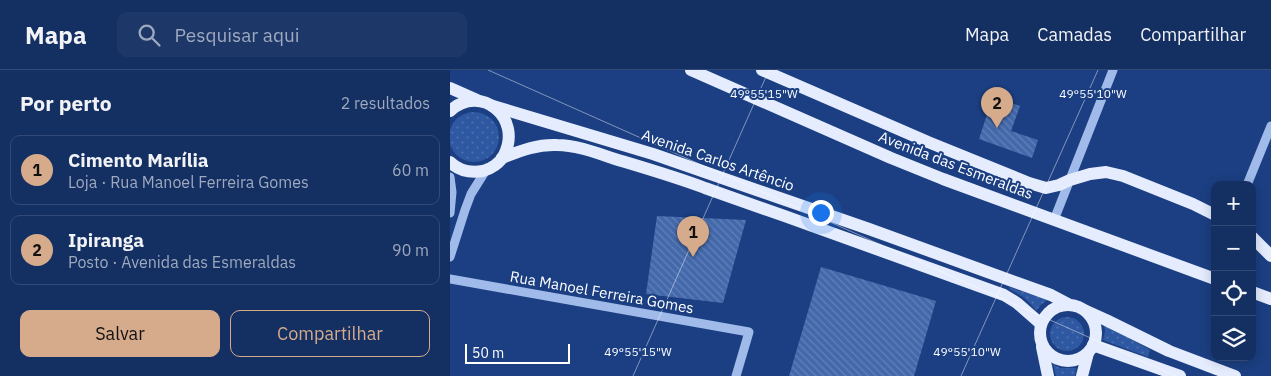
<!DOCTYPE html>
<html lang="pt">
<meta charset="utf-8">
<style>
:root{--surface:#142f62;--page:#1d3768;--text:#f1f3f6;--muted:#9da9be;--line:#334a77;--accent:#d6ab8b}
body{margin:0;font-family:"IBM Plex Sans",sans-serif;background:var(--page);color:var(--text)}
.controls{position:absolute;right:15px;bottom:15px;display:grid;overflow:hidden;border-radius:10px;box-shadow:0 2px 12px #0003}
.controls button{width:45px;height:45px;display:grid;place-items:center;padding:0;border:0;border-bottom:1px solid var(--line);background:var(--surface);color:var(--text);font:25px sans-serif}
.scale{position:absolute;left:15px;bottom:12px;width:105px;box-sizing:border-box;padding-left:5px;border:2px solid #fff;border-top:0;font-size:14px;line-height:18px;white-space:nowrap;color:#fff;-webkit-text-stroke:4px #1b3f82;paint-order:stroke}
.you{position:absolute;left:370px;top:142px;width:18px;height:18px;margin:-12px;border:4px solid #fff;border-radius:50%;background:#1a73e8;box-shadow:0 0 0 8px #1a73e833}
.badge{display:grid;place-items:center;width:32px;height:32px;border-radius:50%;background:var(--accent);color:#111;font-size:16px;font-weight:700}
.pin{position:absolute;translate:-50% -41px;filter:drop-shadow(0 1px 2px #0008)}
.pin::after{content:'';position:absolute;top:26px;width:18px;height:15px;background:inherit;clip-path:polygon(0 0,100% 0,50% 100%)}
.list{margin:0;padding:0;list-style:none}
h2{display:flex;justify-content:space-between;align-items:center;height:65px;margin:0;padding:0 20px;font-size:21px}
h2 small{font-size:16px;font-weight:400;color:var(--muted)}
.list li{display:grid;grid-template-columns:32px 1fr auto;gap:15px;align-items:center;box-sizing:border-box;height:70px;margin:0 10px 10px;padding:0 10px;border:1px solid var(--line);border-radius:10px}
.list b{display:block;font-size:19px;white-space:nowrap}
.list p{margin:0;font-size:16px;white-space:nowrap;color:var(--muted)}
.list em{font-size:16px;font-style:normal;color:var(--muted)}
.actions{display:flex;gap:10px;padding:15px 20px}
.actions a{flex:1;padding:11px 0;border:1px solid var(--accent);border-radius:10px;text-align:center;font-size:18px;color:var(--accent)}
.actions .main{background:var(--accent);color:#111}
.icon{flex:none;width:28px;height:28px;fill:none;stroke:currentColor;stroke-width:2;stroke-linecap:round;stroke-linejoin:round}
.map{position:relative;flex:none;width:821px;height:306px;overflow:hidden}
header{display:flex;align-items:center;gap:30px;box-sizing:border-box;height:70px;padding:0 25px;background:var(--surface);border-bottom:1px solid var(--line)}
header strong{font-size:24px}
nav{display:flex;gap:28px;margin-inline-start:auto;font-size:18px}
.search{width:350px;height:45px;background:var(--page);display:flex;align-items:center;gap:12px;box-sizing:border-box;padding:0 18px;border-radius:10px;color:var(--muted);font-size:19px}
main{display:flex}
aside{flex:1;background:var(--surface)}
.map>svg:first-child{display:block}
.grass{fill:url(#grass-dots)}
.building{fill:url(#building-back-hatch)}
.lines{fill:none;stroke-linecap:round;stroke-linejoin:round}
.minor{stroke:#a0bbea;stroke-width:9}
.major{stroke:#e4ecfe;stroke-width:12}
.ticks{fill:none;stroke:#fff;stroke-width:1;stroke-opacity:0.45}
.labels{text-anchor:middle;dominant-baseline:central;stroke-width:4;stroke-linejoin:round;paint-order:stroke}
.street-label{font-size:15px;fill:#fff;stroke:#1b3f82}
.ticks-label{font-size:12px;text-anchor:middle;fill:#fff;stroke:#1b3f82;stroke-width:4;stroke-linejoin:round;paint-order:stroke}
</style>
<header>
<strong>Mapa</strong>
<div class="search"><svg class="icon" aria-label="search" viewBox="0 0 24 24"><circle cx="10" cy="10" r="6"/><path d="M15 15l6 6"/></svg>Pesquisar aqui</div>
<nav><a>Mapa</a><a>Camadas</a><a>Compartilhar</a></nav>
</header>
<main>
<aside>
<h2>Por perto<small>2 resultados</small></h2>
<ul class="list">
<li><span class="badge">1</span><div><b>Cimento Marília</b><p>Loja · Rua Manoel Ferreira Gomes</p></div><em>60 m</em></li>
<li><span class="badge">2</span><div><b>Ipiranga</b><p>Posto · Avenida das Esmeraldas</p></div><em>90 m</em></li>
</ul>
<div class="actions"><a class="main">Salvar</a><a>Compartilhar</a></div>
</aside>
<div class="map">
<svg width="821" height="306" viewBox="0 0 821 306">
<defs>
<pattern id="grass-dots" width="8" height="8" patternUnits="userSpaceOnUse" patternTransform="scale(1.25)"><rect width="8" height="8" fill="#2e58a1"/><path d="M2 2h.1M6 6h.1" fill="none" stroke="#4d71af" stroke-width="1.8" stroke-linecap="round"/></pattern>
<pattern id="building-back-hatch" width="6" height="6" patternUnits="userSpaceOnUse" patternTransform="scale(1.25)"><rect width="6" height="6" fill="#4469ab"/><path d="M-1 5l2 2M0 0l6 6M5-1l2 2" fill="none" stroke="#6080b8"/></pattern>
</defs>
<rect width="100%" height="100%" fill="#1b3f82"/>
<!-- grass -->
<g class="grass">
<circle cx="24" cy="67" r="25"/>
<path d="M559 217 597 230 591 235 586 241C579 230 571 225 559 219Z"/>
<circle cx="617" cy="264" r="17"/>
<path d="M654 254 700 280 698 287 653 270 655 261Z"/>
<path d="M603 294 610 298H626L625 306H606Z"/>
</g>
<!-- building -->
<g class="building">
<path d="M542 29 546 30 549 29 570 36 561 61 588 70 582 88 529 69Z"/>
<path d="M207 146 296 150 273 233 196 224Z"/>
<path d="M371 197 486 231 464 306H339Z"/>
</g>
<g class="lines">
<!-- minor -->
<g class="minor">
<path d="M0 107 2 122 0 143"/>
<path d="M797 115 821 56"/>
<path d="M604 150 663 0"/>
<path d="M0 187 15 140 21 124 36 100"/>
<path d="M0 209 299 262 286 306"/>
</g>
<!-- major -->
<g class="major">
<path d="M241 0 441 88 493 109 765 209"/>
<path d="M312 0 478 72 579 113 596 118 609 115 620 110 640 104 656 102 673 106 743 134 765 145"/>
<path d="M0 18 27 30"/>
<path d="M43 36 203 84 419 159 601 225 620 235"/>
<path d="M0 41C31 13 73 48 54 85 50 93 41 99 33 101 21 103 9 101 0 92"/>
<path d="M52 88C70 81 87 74 107 75 126 75 147 83 165 89 195 98 226 107 255 118 355 153 455 189 554 225L567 233 591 254"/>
<path d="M802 167 821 186"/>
<path d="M802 222 821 229"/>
<circle cx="618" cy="263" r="28"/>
<path d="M636 241 656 250 719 281 785 306"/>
<path d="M643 275 730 306"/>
<path d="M592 277 598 306"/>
<path d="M632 306 638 283"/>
</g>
</g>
<!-- ticks -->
<path class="ticks" d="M38 0 726 306M183 306 319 0M511 306 648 0"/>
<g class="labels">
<!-- street labels -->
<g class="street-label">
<text transform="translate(268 90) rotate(19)">Avenida Carlos Artêncio</text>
<text transform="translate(506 95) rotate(21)">Avenida das Esmeraldas</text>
<text transform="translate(152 222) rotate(10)">Rua Manoel Ferreira Gomes</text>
</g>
</g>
<g class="ticks-label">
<text x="314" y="28">49°55'15"W</text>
<text x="643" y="28">49°55'10"W</text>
<text x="188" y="286">49°55'15"W</text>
<text x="517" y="286">49°55'10"W</text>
</g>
</svg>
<div class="controls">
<button>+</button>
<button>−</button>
<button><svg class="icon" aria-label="locate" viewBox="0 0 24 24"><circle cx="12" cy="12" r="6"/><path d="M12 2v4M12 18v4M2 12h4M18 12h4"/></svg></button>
<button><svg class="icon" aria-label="layers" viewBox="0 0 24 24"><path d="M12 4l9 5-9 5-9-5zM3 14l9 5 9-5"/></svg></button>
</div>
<div class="scale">50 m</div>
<div class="you"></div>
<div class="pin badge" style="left:243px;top:187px">1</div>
<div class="pin badge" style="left:547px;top:58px">2</div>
</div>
</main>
